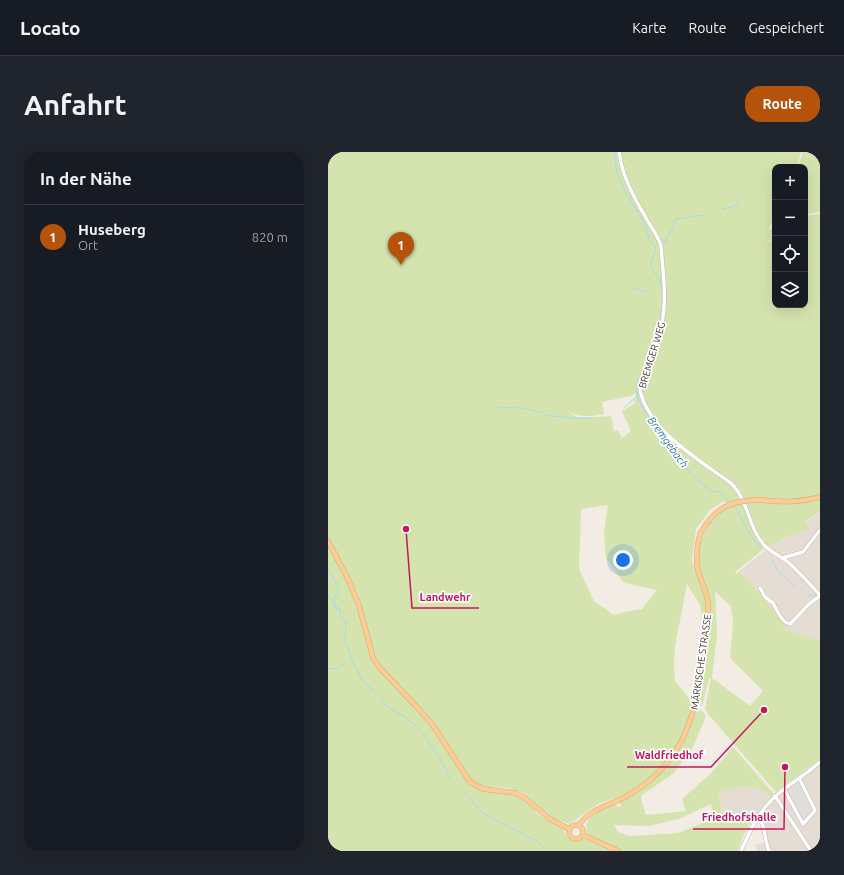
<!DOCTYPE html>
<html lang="de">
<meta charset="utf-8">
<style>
:root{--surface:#171b24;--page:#20242c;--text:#f1f3f6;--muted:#9ea1a6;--line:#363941;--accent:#b45309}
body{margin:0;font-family:Ubuntu,sans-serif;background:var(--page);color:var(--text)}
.controls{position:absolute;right:12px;top:12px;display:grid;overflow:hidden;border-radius:8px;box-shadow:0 4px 16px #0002}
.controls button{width:36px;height:36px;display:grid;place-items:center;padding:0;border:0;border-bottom:1px solid var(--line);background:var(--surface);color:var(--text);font:20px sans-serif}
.you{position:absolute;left:295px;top:408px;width:14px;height:14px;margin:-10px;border:3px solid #fff;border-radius:50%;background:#1a73e8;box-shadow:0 0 0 6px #1a73e833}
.badge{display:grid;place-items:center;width:26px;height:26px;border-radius:50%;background:var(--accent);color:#fff;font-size:13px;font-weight:700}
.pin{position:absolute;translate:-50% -33px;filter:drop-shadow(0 1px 2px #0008)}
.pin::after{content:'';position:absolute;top:21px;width:14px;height:12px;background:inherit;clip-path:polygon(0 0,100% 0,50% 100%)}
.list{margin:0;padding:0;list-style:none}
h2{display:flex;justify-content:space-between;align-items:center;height:52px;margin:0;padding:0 16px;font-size:17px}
h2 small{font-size:13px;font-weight:400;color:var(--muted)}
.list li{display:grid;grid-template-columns:26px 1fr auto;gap:12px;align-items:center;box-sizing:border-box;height:64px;padding:0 16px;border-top:1px solid var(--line)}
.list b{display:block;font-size:15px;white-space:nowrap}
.list p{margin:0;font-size:13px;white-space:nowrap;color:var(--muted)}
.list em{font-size:13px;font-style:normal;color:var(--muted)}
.icon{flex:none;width:22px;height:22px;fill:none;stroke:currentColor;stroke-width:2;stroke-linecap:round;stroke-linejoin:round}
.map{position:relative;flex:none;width:492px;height:699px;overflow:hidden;border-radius:16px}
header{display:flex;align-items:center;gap:24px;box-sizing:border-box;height:56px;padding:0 20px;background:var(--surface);border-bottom:1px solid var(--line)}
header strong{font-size:19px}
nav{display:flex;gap:22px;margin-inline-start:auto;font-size:14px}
.intro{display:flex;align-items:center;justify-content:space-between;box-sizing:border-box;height:96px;padding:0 24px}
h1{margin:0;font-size:28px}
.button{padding:10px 18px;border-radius:16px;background:var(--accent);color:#fff;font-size:14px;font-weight:700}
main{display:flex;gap:24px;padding:0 24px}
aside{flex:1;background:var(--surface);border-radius:16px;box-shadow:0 4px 16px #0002}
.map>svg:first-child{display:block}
.residential{fill:#e5ddd3}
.green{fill:#d5e4af;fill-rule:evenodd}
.parking{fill:#e0ddda}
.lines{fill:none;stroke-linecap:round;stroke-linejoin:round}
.stream{stroke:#a4daec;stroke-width:1}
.minor-casing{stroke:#c0b5ab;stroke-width:4.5}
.major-casing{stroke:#dda767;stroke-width:5.5}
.minor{stroke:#fff;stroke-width:3.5}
.major{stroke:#f9cd97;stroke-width:4.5}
.major-bridge-casing{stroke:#dda767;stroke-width:5.5;stroke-linecap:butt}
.major-bridge{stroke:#f9cd97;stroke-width:4.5}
.labels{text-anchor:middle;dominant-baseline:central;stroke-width:3.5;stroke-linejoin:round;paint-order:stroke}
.street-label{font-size:10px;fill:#443c35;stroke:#fff}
.water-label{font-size:11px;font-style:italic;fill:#307f9b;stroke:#fff}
.leader{fill:none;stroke:#c2185b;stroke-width:1.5}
.callout-dot{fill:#c2185b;stroke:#fff;stroke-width:1.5}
.callout-label{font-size:11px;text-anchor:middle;font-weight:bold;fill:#c2185b;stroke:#fff;stroke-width:3.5;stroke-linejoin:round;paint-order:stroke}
</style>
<header>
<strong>Locato</strong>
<nav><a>Karte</a><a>Route</a><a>Gespeichert</a></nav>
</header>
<div class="intro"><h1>Anfahrt</h1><a class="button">Route</a></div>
<main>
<aside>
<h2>In der Nähe<small></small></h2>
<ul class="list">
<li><span class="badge">1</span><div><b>Huseberg</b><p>Ort</p></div><em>820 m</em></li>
</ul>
</aside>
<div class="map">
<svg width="492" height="699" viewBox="0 0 492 699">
<rect width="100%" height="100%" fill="#f2ece5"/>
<!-- residential -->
<g class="residential">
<path d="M492 359V489L455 477V474H458L428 437 411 419 443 394 459 385 481 377 478 370Z"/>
<path d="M492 607V699H429L428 693 439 690 437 671 431 668 428 662 417 661 394 664 391 641 407 636 422 635 435 637 444 644 448 640Z"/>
</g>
<!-- green -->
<g class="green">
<path d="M0 0H473L469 15H447V61L441 77 447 79C447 85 441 90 436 92L443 89 447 84V153H477V64L492 62V359L478 369 481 377 459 385 443 394 435 393 436 397 407 420 409 422 411 419 428 437 459 474H455L456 477 492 489V607L448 640 379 561 377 556 383 526 381 527 374 554 371 553 370 550C375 520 381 489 382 459 383 446 377 435 374 423 366 394 375 371 401 355L396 349 383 357 368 377 364 408 377 447 378 457 376 478 372 453 359 432 347 494 346 513 347 529 365 551C359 592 329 626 292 644 285 648 276 649 269 653 259 659 251 666 241 672L223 665 193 640 180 636 163 635 162 641 176 640 190 643 198 649 210 662 235 677 240 686 243 688 248 689 255 687 280 696 281 699H0ZM307 241 308 244 306 252 294 259 303 279 294 286 290 278 286 279 283 264 250 266 240 260C255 265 259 265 276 262L274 250 303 244ZM280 353 276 381 278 406 296 431 329 438 314 457 297 460 286 463 266 449 251 417 253 357ZM387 440 403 454 405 471 402 506 435 539 422 554 384 526 389 482Z"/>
<path d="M475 0H492V60L477 62V15H470Z"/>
<path d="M369 556 372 557 378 564 365 595 346 621 314 643 313 647 318 663 358 659 354 647 382 622 405 595 446 642 444 645C425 630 412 635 391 641L394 664 417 661 428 662 414 686 410 699H294L259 682C255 664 271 659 285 652L291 655 293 654 291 649C335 627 355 602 369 556ZM383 652 385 667 350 681 302 684 290 680 286 673 321 674 351 667Z"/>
</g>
<!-- parking -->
<path class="parking" d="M474 626 492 658 473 678 454 642Z"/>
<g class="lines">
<!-- stream -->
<g class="stream">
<path d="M286 0 289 21 298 41 318 75 321 87 327 95 328 99C317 118 329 118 333 132 335 138 334 146 334 152"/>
<path d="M394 57 407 54 414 45"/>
<path d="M335 92 337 91 340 83 345 76 348 67 377 63"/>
<path d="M306 136 318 140"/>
<path d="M333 159 332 168 323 204 308 232 310 247 317 260 363 322 379 336 385 339 391 340 402 350"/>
<path d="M170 256 190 255 215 261"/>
<path d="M296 256 309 244"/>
<path d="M218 263 241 266H265"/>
<path d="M406 353 423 384 433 397"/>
<path d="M444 407 450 419 467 435"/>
<path d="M0 416 10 435V442L6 447 7 453 10 456"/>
<path d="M0 442 8 457 11 456 12 457 13 466 18 470 17 490 21 498 23 507 34 528 47 540"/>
<path d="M480 443H489"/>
<path d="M0 517 9 516 17 512H19"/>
<path d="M53 547 58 554 77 565 86 572 96 583 117 615 122 627"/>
<path d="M136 641 156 662 210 690 220 699"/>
</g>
<defs>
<g id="minor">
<path d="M291 0C294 23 305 44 317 64 322 74 330 83 333 94 335 122 340 151 332 179 330 188 327 198 324 208 320 218 309 230 313 242 324 281 373 309 404 332 421 350 420 376 437 394 444 401 453 404 460 410 471 420 482 432 492 443"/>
<path d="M454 406 475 400 492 378"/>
<path d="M432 436 437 445 445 451 452 464 457 470 462 472 481 452 492 444"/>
<path d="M456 637 475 672 485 661 487 658 471 626"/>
<path d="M447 644 483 699"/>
<path d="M430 664C438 674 436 687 441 699"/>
<path d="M413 699C422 678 432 657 450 642 463 631 479 622 492 610"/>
</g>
<g id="major">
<path d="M434 348C455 350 471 351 492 345"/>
<path d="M0 389 19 425 31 453 45 506 52 516 89 555 104 572 142 630 155 637 188 641 198 647 222 667 241 677"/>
<circle cx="248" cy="680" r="7"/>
<path d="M251 673C262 657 280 654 297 645 317 634 334 620 346 601 367 571 370 536 376 501 378 485 381 468 380 452 379 440 373 430 370 418 367 405 369 394 372 382"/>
<path d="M255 683 290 699"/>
</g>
</defs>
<!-- minor casing -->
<use href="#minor" class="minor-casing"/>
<!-- major casing -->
<use href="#major" class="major-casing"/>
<!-- minor -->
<use href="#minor" class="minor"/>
<!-- major -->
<use href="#major" class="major"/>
<defs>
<path id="major-bridge" d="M372 382C386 356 404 347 434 348"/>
</defs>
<!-- major-bridge casing -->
<use href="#major-bridge" class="major-bridge-casing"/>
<!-- major-bridge -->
<use href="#major-bridge" class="major-bridge"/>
</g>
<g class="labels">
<!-- street labels -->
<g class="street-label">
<text transform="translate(324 203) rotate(-73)">BREMGER WEG</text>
<text transform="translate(373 510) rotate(-82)">MÄRKISCHE STRASSE</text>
</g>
<!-- water labels -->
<g class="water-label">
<text transform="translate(340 290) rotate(54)">Bremgebach</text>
</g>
</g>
<!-- callouts -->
<path class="leader" d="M78 377L84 456H151M436 558L383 615H299M457 615L456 677H365"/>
<g class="callout-dot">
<circle cx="78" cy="377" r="4"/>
<circle cx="436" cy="558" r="4"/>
<circle cx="457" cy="615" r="4"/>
</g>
<g class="callout-label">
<text x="117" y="449">Landwehr</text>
<text x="341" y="607">Waldfriedhof</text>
<text x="411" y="669">Friedhofshalle</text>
</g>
</svg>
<div class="controls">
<button>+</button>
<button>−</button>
<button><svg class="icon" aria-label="locate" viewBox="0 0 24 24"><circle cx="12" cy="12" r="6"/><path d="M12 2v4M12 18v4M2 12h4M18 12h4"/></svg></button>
<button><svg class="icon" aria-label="layers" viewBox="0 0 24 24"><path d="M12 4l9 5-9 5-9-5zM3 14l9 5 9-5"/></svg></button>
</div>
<div class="you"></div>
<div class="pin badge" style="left:73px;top:113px">1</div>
</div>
</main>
